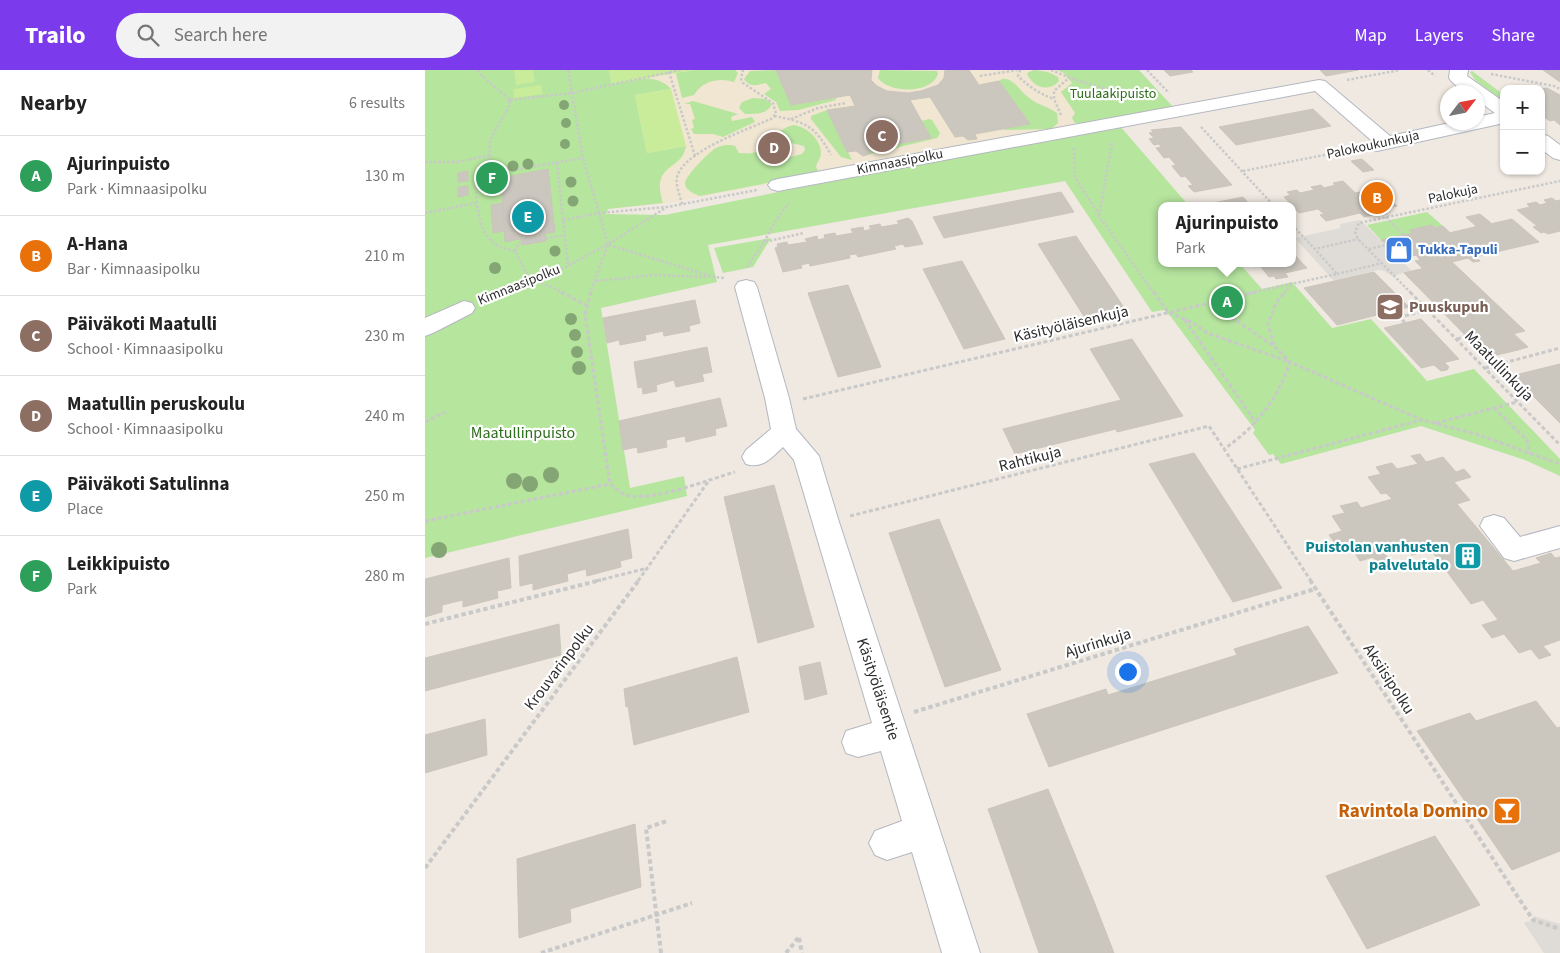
<!DOCTYPE html>
<meta charset="utf-8">
<style>
:root{--surface:#fff;--page:#f2f2f2;--text:#222;--muted:#767676;--line:#e0e0e0;--accent:#7c3aed}
body{margin:0;font-family:"Source Sans 3",sans-serif;background:var(--page);color:var(--text)}
.controls{position:absolute;right:15px;top:15px;display:grid;overflow:hidden;border-radius:10px;box-shadow:0 1px 4px #0004}
.controls button{width:45px;height:45px;display:grid;place-items:center;padding:0;border:0;border-bottom:1px solid var(--line);background:var(--surface);color:var(--text);font:25px sans-serif}
.compass{position:absolute;left:1015px;top:15px;width:45px;height:45px;border-radius:50%;background:var(--surface);box-shadow:0 1px 4px #0004;rotate:58deg}
.you{position:absolute;left:702px;top:601px;width:18px;height:18px;margin:-12px;border:4px solid #fff;border-radius:50%;background:#1a73e8;box-shadow:0 0 0 8px #1a73e833}
.badge{display:grid;place-items:center;width:32px;height:32px;border-radius:50%;background:var(--accent);color:#fff;font-size:16px;font-weight:700}
.pin{position:absolute;translate:-50% -50%;border:2px solid #fff;box-shadow:0 1px 5px #0006}
.popup{position:absolute;left:733px;top:132px;width:138px;height:65px;box-sizing:border-box;display:grid;place-content:center;border-radius:10px;background:var(--surface);filter:drop-shadow(0 1px 4px #0005);font-size:16px;white-space:nowrap;color:var(--muted)}
.popup b{font-size:19px;color:var(--text)}
.popup::after{content:'';position:absolute;left:50%;top:100%;margin-left:-10px;border:10px solid transparent;border-top-color:var(--surface)}
.list{margin:0;padding:0;list-style:none}
h2{display:flex;justify-content:space-between;align-items:center;height:65px;margin:0;padding:0 20px;font-size:21px}
h2 small{font-size:16px;font-weight:400;color:var(--muted)}
.list li{display:grid;grid-template-columns:32px 1fr auto;gap:15px;align-items:center;box-sizing:border-box;height:80px;padding:0 20px;border-top:1px solid var(--line)}
.list b{display:block;font-size:19px;white-space:nowrap}
.list p{margin:0;font-size:16px;white-space:nowrap;color:var(--muted)}
.list em{font-size:16px;font-style:normal;color:var(--muted)}
.icon{flex:none;width:28px;height:28px;fill:none;stroke:currentColor;stroke-width:2;stroke-linecap:round;stroke-linejoin:round}
.map{position:relative;flex:none;width:1135px;height:883px;overflow:hidden}
header{display:flex;align-items:center;gap:30px;box-sizing:border-box;height:70px;padding:0 25px;background:var(--accent);color:#fff}
header strong{font-size:24px}
nav{display:flex;gap:28px;margin-inline-start:auto;font-size:18px}
.search{width:350px;height:45px;background:var(--page);display:flex;align-items:center;gap:12px;box-sizing:border-box;padding:0 18px;border-radius:28px;color:var(--muted);font-size:19px}
main{display:flex}
aside{flex:1;background:var(--surface)}
.map>svg:first-child{display:block}
.education{fill:#f0e6d1}
.green{fill:#b6e59e}
.pitch{fill:#c9ec9a}
.plaza{fill:#dfdcd8}
.building{fill:#cbc7bf;stroke:#cbc5ba}
.lines{fill:none;stroke-linecap:round;stroke-linejoin:round}
.minor-casing{stroke:#b4b7c1;stroke-width:2}
.path-far2{stroke:#c9c9c9;stroke-width:2.5;stroke-dasharray:2.5 2;stroke-linecap:butt}
.path-far1{stroke:#c9c9c9;stroke-width:3;stroke-dasharray:4 2.5;stroke-linecap:butt}
.path{stroke:#c9c9c9;stroke-width:4;stroke-dasharray:4.5 3;stroke-linecap:butt}
.minor{fill:#fff;fill-rule:evenodd}
.tree{fill:#84a574}
.labels{text-anchor:middle;dominant-baseline:central;stroke-width:4.5;stroke-linejoin:round;paint-order:stroke}
.far-park-label{font-size:14px;fill:#2c6e1b;stroke:#fff}
.far-street-label{font-size:14px;fill:#2e2e2e;stroke:#fff}
.far-shop-label{font-size:14px;font-weight:bold;fill:#366cbe;stroke:#fff;text-anchor:start}
.education-label{font-size:16px;font-weight:bold;fill:#785e54;stroke:#fff;text-anchor:start}
.street-label{font-size:16px;fill:#2e2e2e;stroke:#fff}
.park-label{font-size:16px;fill:#2c6e1b;stroke:#fff}
.culture-label{font-size:16px;font-weight:bold;fill:#0d838f;stroke:#fff;text-anchor:end}
.near-food-label{font-size:19px;font-weight:bold;fill:#c56008;stroke:#fff;text-anchor:end}
</style>
<header>
<strong>Trailo</strong>
<div class="search"><svg class="icon" aria-label="search" viewBox="0 0 24 24"><circle cx="10" cy="10" r="6"/><path d="M15 15l6 6"/></svg>Search here</div>
<nav><a>Map</a><a>Layers</a><a>Share</a></nav>
</header>
<main>
<aside>
<h2>Nearby<small>6 results</small></h2>
<ul class="list">
<li><span class="badge" style="background:#2e9e5b">A</span><div><b>Ajurinpuisto</b><p>Park · Kimnaasipolku</p></div><em>130 m</em></li>
<li><span class="badge" style="background:#e8710a">B</span><div><b>A-Hana</b><p>Bar · Kimnaasipolku</p></div><em>210 m</em></li>
<li><span class="badge" style="background:#8d6e63">C</span><div><b>Päiväkoti Maatulli</b><p>School · Kimnaasipolku</p></div><em>230 m</em></li>
<li><span class="badge" style="background:#8d6e63">D</span><div><b>Maatullin peruskoulu</b><p>School · Kimnaasipolku</p></div><em>240 m</em></li>
<li><span class="badge" style="background:#0f9aa8">E</span><div><b>Päiväkoti Satulinna</b><p>Place</p></div><em>250 m</em></li>
<li><span class="badge" style="background:#2e9e5b">F</span><div><b>Leikkipuisto</b><p>Park</p></div><em>280 m</em></li>
</ul>
</aside>
<div class="map">
<svg width="1135" height="883" viewBox="0 0 1135 883">
<rect width="100%" height="100%" fill="#efe9e1"/>
<!-- education -->
<path class="education" d="M269 0H637L678 51 243 133 183 139 187 14Z"/>
<!-- green -->
<g class="green">
<path d="M0 0H184L187 14C206 10 231 2 246 19L210 25 222 83 261 76C257 102 225 92 238 133L183 139 181 144 240 145 368 119 695 56 764 136H737V193H814L837 219 867 212 907 258 946 249 1002 311 1049 299 1135 389V406L1100 390 996 356 856 394 848 384 844 385 828 363 830 360 746 247 739 240 727 242 640 111 283 175 292 212 176 238 205 418 259 406 262 426 0 488Z"/>
<path d="M269 0H310L313 3 309 12C294 7 277 11 269 25L257 28 251 3Z"/>
<path d="M351 0 366 35 411 28V30L373 40 355 41 351 32 339 24 346 19 341 13C332 15 325 18 319 9L325 1Z"/>
<path d="M455 0 512 1 513 4C506 24 465 24 453 8Z"/>
<path d="M609 0 623 2 633 7 634 11C624 22 610 18 603 6L602 3Z"/>
<path d="M632 0H714L748 37 659 54 650 53 647 48 650 43 636 22 647 13 639 3Z"/>
<path d="M1047 1 1079 25V32L1050 10 1045 2Z"/>
<path d="M577 9C588 7 595 21 603 27 612 35 623 36 632 43L633 53 626 59H622L580 60 579 59 604 54 574 11Z"/>
<path d="M328 28 341 29 347 34C341 45 331 44 320 44L314 38 317 32Z"/>
<path d="M268 31 313 44 306 47 307 51 327 47 330 52 298 67 288 64H269L266 59 269 58 267 50 270 49 265 34H259Z"/>
<path d="M402 40 427 90 416 87 386 49V46Z"/>
<path d="M504 49 507 50 515 63 512 68 445 84V79L506 68 496 51Z"/>
<path d="M369 55C381 57 395 68 396 82 396 88 392 92 391 97L394 103 275 126C270 124 261 121 260 114 259 107 284 82 291 78 297 75 304 74 310 76L314 83C319 83 326 84 331 82 342 77 342 65 355 74L354 83 365 87 377 84 380 80 379 76 362 72 352 63 362 57Z"/>
<path d="M1002 142 1018 156 1010 158 1007 155 985 160 988 163 956 170 942 155Z"/>
<path d="M346 168 328 197 298 203 289 178Z"/>
</g>
<!-- pitch -->
<g class="pitch">
<path d="M89 0H108L110 12 91 15Z"/>
<path d="M184 0H269L187 14Z"/>
<path d="M116 15 118 24 89 28 88 19Z"/>
<path d="M246 19 261 76 222 83 210 25Z"/>
</g>
<!-- plaza -->
<g class="plaza">
<path d="M935 150 987 201 967 206 959 201 954 200 909 211 870 168 915 158V154Z"/>
<path d="M1109 846 1135 854V883H1119L1099 853 1107 850Z"/>
</g>
<!-- building -->
<g class="building">
<path d="M351 0H447L446 10 452 16 462 21 483 23 496 21 513 15 519 8 520 0H544L554 15 574 11 605 54 550 64 552 69 543 70 538 66 530 67 505 27 485 30 506 68 445 79V84L438 86 431 81 422 82 402 40 430 36 425 25 366 35Z"/>
<path d="M739 0H766L768 2 745 6Z"/>
<path d="M895 0H933L901 6Z"/>
<path d="M1118 0H1135V12Z"/>
<path d="M1122 18 1135 25V55L1129 50 1125 51 1116 45V19Z"/>
<path d="M888 39 906 56 811 75 794 57Z"/>
<path d="M756 57 785 90 807 115 769 122 763 116 768 115 760 106 756 107 747 96 751 95 744 87 739 88 731 78 736 77 734 74 729 75 724 69 729 68 724 63 728 62 726 60Z"/>
<path d="M937 89 949 100 938 102 926 91Z"/>
<path d="M123 99 130 162 80 172 76 108Z"/>
<path d="M43 101V111L33 112V103Z"/>
<path d="M918 111 949 141 945 142 948 145 939 147 935 143 901 151 895 145 899 144 893 139 874 143 859 127 865 125 862 122 872 120 875 123 889 120 886 117 896 115 899 118 910 115 908 113Z"/>
<path d="M43 116V125L33 127V117Z"/>
<path d="M953 119 972 136 949 141 930 123Z"/>
<path d="M636 122 649 142 519 168 508 147Z"/>
<path d="M818 127 826 136 778 135Z"/>
<path d="M1127 128 1131 131 1135 130V161L1123 164 1119 162 1116 163 1108 157 1112 156 1092 140 1105 137 1102 134 1111 132 1115 135 1122 133 1119 130Z"/>
<path d="M78 133 79 161 68 163 66 135Z"/>
<path d="M1055 144 1066 153 1061 155 1064 158 1058 159 1052 157 1041 147Z"/>
<path d="M483 148 487 151 498 174 480 177 478 174 469 176 471 179 433 187 431 184 424 185 425 188 385 196 384 193 376 195 377 198 358 202 350 178 353 177 352 174 362 172 363 175 382 172 380 169 392 166 393 170 400 168 399 165 410 163 411 166 428 163 426 159 438 157 439 161 446 159 444 156 455 154 456 157 474 154 472 151Z"/>
<path d="M1087 149 1114 172 1050 187 1024 163 1054 156 1058 159 1064 158 1061 155Z"/>
<path d="M1007 155 1010 158 1018 156 1055 191 1048 192 1043 188 998 199 990 191 995 190 991 185 977 188 956 170 988 163 984 160Z"/>
<path d="M120 164 121 171 97 175 96 169Z"/>
<path d="M651 166 700 239 660 248 613 174Z"/>
<path d="M867 182 882 198 860 203 863 207 851 209 849 206 844 207 835 196 830 197 827 193H867Z"/>
<path d="M537 191 580 269 539 279 498 199Z"/>
<path d="M1027 192 1100 261 1079 266 1093 280 1072 285 987 201Z"/>
<path d="M987 201 1066 279 1057 282 979 203Z"/>
<path d="M949 202 984 237 912 255 879 218Z"/>
<path d="M423 215 456 297 413 307 383 223Z"/>
<path d="M270 230 275 253 264 256 265 261 239 266 238 261 220 265 221 270 195 275 194 270 182 273 178 248Z"/>
<path d="M996 249 1034 289 996 298 959 258Z"/>
<path d="M1089 264 1103 277 1093 280 1079 266Z"/>
<path d="M707 269 758 346 692 362 691 359 590 384 578 359 696 330 665 279Z"/>
<path d="M282 277 287 302 277 304 279 311 251 317 249 310 231 315 232 321 218 324 217 317 213 318 209 292Z"/>
<path d="M1019 292 1024 297 1022 300 1016 301 1009 295Z"/>
<path d="M1135 294V353L1108 326 1098 328 1078 308Z"/>
<path d="M295 328 302 356 290 359 291 365 261 372 260 366 241 370 242 377 213 383 212 377 198 380 194 351Z"/>
<path d="M769 383 809 444 857 518 808 532 724 394Z"/>
<path d="M995 384 1001 392 1018 387 1031 402 1039 399 1046 407 1029 412 1045 430 1032 434 1088 501 1116 493 1111 488 1126 483 1130 488 1135 487V570L1118 576 1126 585 1114 589 1106 579 1094 583 1079 564 1067 568 1057 555 1073 550 1058 530 1046 534 1006 480 987 485 982 478 960 484 966 492 954 495 948 487 935 491 924 474 913 477 904 465 917 461 907 446 920 443 915 436 932 432 936 438 967 429 961 423 956 424 943 407 956 404 951 397 967 393 972 399 993 394 986 386Z"/>
<path d="M349 415 389 557 333 573 299 427Z"/>
<path d="M514 449 576 600 520 617 464 463Z"/>
<path d="M203 459 207 488 195 491 196 497 162 506 161 499 142 504 143 511 108 520V513L95 516 94 486Z"/>
<path d="M84 488 86 518 72 521 73 528 38 537V530L17 535V542L0 547V509Z"/>
<path d="M134 554 136 585 0 621V588Z"/>
<path d="M883 556 913 603 624 697 602 644 681 619 683 625 812 585 809 579Z"/>
<path d="M312 587 324 642 209 675 203 636 201 637 199 619Z"/>
<path d="M395 592 402 624 380 630 374 597Z"/>
<path d="M1111 631 1132 658 1135 657V781L1087 800 992 661 1045 643 1051 651Z"/>
<path d="M60 649 62 685 0 703V665Z"/>
<path d="M623 719 668 829 689 883H614L563 739Z"/>
<path d="M210 754 216 817 145 839 146 852 94 868 92 789Z"/>
<path d="M1010 766 1055 835 942 879 901 806Z"/>
</g>
<g class="lines">
<defs>
<g id="minor">
<path d="M1025 0H1043L1042 6 1079 32V53L952 81 945 79 942 75 947 71 890 21 353 121 346 119 343 115 346 111 353 109 894 10 900 11 965 66 1029 52H1052V47L1070 43 1052 30V22C1041 22 1031 18 1024 8Z"/>
<path d="M1116 64 1123 66 1135 75V90L1128 88 1116 79Z"/>
<path d="M321 210 329 212 332 217 364 328 371 359 394 386 414 452 555 883H517L487 782 462 790 450 785 444 773 450 761 477 751 456 681 433 687 421 683 417 672 421 661 447 653 369 390 358 377C346 388 338 399 321 394L317 387 321 380 346 359 340 328 310 217 313 212Z"/>
<path d="M39 231 47 233 50 238 47 243 8 263 0 266V248Z"/>
<path d="M1069 445 1079 448 1095 467 1135 456V478L1089 491 1079 488 1055 456 1059 448Z"/>
</g>
</defs>
<!-- minor casing -->
<use href="#minor" class="minor-casing"/>
<!-- path-far2 -->
<g class="path-far2">
<path d="M53 0 57 6 85 30 84 36 65 70 64 104"/>
<path d="M143 0 158 88 183 174 165 223"/>
<path d="M595 0 593 6C604 17 615 24 629 29"/>
<path d="M626 0 648 9 711 28"/>
<path d="M722 0 744 23"/>
<path d="M1003 0 1010 6"/>
<path d="M244 2 270 86"/>
<path d="M1066 4 1129 16 1135 19"/>
<path d="M555 6 592 0"/>
<path d="M922 10 975 0"/>
<path d="M85 30 147 23 255 0"/>
<path d="M636 45 629 29V21L645 7"/>
<path d="M349 46C381 52 390 56 406 85"/>
<path d="M366 49 393 38 421 33"/>
<path d="M776 57 849 136"/>
<path d="M687 73 674 146 729 223"/>
<path d="M649 78 650 107 674 145"/>
<path d="M0 92H33L65 85"/>
<path d="M132 93 143 196"/>
<path d="M818 101 930 79"/>
<path d="M257 134C255 125 249 113 253 104 263 80 323 59 346 49L351 44 348 33 318 13 316 9 318 0"/>
<path d="M957 139 964 146"/>
<path d="M0 143 51 133"/>
<path d="M961 147 979 165"/>
<path d="M138 150 175 143 241 137"/>
<path d="M867 155 890 179 933 169"/>
<path d="M339 172 351 150 364 133"/>
<path d="M184 175 289 207 300 208"/>
<path d="M944 179 961 175"/>
<path d="M90 181C85 180 79 179 75 177 53 167 51 134 51 114L64 104 158 88"/>
<path d="M322 197 339 172 379 163"/>
<path d="M912 204 957 193"/>
<path d="M171 211 229 205 282 207"/>
<path d="M73 223 143 196 183 174 242 137 332 120"/>
<path d="M139 223 107 208 101 202 90 181 94 173 140 165"/>
<path d="M825 223 912 204 890 179"/>
<path d="M859 223 867 214"/>
<path d="M986 223 933 169 930 162 934 153 1135 111"/>
</g>
<!-- path-far1 -->
<g class="path-far1">
<path d="M136 222 161 235"/>
<path d="M166 222 160 244 185 414C191 419 197 425 205 426 233 430 282 410 310 402"/>
<path d="M729 222 743 242 770 254 782 263 865 292C853 329 831 357 799 379"/>
<path d="M985 222 1135 375"/>
<path d="M60 228 76 222"/>
<path d="M785 233 849 276 865 292 997 350 1051 364 1135 394"/>
<path d="M760 250 831 353"/>
<path d="M980 253 975 247 1003 240"/>
<path d="M1032 269 1050 264"/>
<path d="M849 275 843 254 851 233 860 222"/>
<path d="M1060 298 1135 278"/>
<path d="M378 329 831 222"/>
<path d="M1069 338 1102 370 1105 384"/>
<path d="M0 352 20 342"/>
<path d="M1011 353 1092 332"/>
<path d="M812 399 996 350"/>
<path d="M425 446 784 356 886 511"/>
<path d="M0 451 185 414"/>
<path d="M171 511 223 498"/>
<path d="M213 511 285 409"/>
</g>
<!-- path -->
<g class="path">
<path d="M885 510 1108 850 1135 859"/>
<path d="M0 554 176 510"/>
<path d="M489 642 890 519"/>
<path d="M0 798 214 510"/>
<path d="M374 868 377 883"/>
<path d="M116 883 267 833"/>
<path d="M236 883 221 758 242 751"/>
<path d="M361 883 374 867"/>
</g>
<!-- minor -->
<use href="#minor" class="minor"/>
</g>
<!-- trees -->
<g class="tree">
<circle cx="139" cy="35" r="5"/>
<circle cx="141" cy="53" r="5"/>
<circle cx="140" cy="74" r="5"/>
<circle cx="103" cy="94" r="5.5"/>
<circle cx="88" cy="96" r="5.5"/>
<circle cx="146" cy="112" r="5.5"/>
<circle cx="148" cy="131" r="5.5"/>
<circle cx="130" cy="181" r="5.5"/>
<circle cx="70" cy="198" r="6"/>
<circle cx="146" cy="249" r="6"/>
<circle cx="150" cy="265" r="6"/>
<circle cx="152" cy="282" r="6"/>
<circle cx="154" cy="298" r="7"/>
<circle cx="126" cy="405" r="8"/>
<circle cx="89" cy="411" r="8"/>
<circle cx="105" cy="414" r="8"/>
<circle cx="14" cy="480" r="8"/>
</g>
<!-- icons -->
<defs>
<symbol id="shop-square" viewBox="-11 -11 22 22"><rect x="-9" y="-9" width="18" height="18" rx="4" fill="#3f7fe0" stroke="#fff"/><path d="M-5-2.5h2.3a2.7 3.5 0 0 1 5.4 0H5L5.5 6h-11ZM-1.5-2.5h3a1.5 2.3 0 0 0-3 0Z" fill="#fff"/></symbol>
<symbol id="school-square" viewBox="-11 -11 22 22"><rect x="-9" y="-9" width="18" height="18" rx="4" fill="#8d6e63" stroke="#fff"/><path d="M0-5L7-2L0 1L-7-2ZM-4 1L0 2.5L4 1V4Q0 6-4 4Z" fill="#fff"/></symbol>
<symbol id="building-square" viewBox="-11 -11 22 22"><rect x="-9" y="-9" width="18" height="18" rx="4" fill="#0f9aa8" stroke="#fff"/><path d="M-4-6H4V6H1V3H-1V6H-4ZM-2.5-4.3h1.7v1.8h-1.7ZM.8-4.3h1.7v1.8H.8ZM-2.5-1h1.7V.8h-1.7ZM.8-1h1.7V.8H.8Z" fill="#fff"/></symbol>
<symbol id="bar-square" viewBox="-11 -11 22 22"><rect x="-9" y="-9" width="18" height="18" rx="4" fill="#e8710a" stroke="#fff"/><path d="M-6-5H6L.8 .8V4.5H3.5V6h-7V4.5H-.8V.8Z" fill="#fff"/></symbol>
</defs>
<g fill-rule="evenodd">
<use href="#shop-square" x="958" y="164" width="32" height="32"/>
<use href="#school-square" x="949" y="221" width="32" height="32"/>
<use href="#building-square" x="1027" y="470" width="32" height="32"/>
<use href="#bar-square" x="1066" y="725" width="32" height="32"/>
</g>
<g class="labels">
<!-- far-park labels -->
<g class="far-park-label">
<text x="688" y="24">Tuulaakipuisto</text>
</g>
<!-- far-street labels -->
<g class="far-street-label">
<text transform="translate(948 75) rotate(-12)">Palokoukunkuja</text>
<text transform="translate(475 92) rotate(-11)">Kimnaasipolku</text>
<text transform="translate(1028 124) rotate(-12)">Palokuja</text>
<text transform="translate(94 215) rotate(-22)">Kimnaasipolku</text>
</g>
<!-- far-shop labels -->
<g class="far-shop-label">
<text x="993" y="180">Tukka-Tapuli</text>
</g>
<!-- education labels -->
<g class="education-label">
<text x="984" y="237">Puuskupuh</text>
</g>
<!-- street labels -->
<g class="street-label">
<text transform="translate(646 254) rotate(-13)">Käsityöläisenkuja</text>
<text transform="translate(1074 296) rotate(46)">Maatullinkuja</text>
<text transform="translate(605 389) rotate(-14)">Rahtikuja</text>
<text transform="translate(673 573) rotate(-17)">Ajurinkuja</text>
<text transform="translate(134 597) rotate(-53)">Krouvarinpolku</text>
<text transform="translate(964 609) rotate(57)">Aksiisipolku</text>
<text transform="translate(453 619) rotate(72)">Käsityöläisentie</text>
</g>
<!-- park labels -->
<g class="park-label">
<text x="98" y="363">Maatullinpuisto</text>
</g>
<!-- culture labels -->
<g class="culture-label">
<text x="1024" y="477">Puistolan vanhusten<tspan x="1024" dy="18">palvelutalo</tspan></text>
</g>
<!-- near-food labels -->
<g class="near-food-label">
<text x="1063" y="741">Ravintola Domino</text>
</g>
</g>
</svg>
<div class="controls">
<button>+</button>
<button>−</button>
</div>
<svg class="compass" viewBox="-18 -18 36 36"><path d="M0-13l5 13h-10z" fill="#e53935"/><path d="M0 13l5-13h-10z" fill="#767676"/></svg>
<div class="you"></div>
<div class="pin badge" style="left:802px;top:232px;background:#2e9e5b">A</div>
<div class="popup"><b>Ajurinpuisto</b>Park</div>
<div class="pin badge" style="left:952px;top:128px;background:#e8710a">B</div>
<div class="pin badge" style="left:457px;top:66px;background:#8d6e63">C</div>
<div class="pin badge" style="left:349px;top:78px;background:#8d6e63">D</div>
<div class="pin badge" style="left:103px;top:147px;background:#0f9aa8">E</div>
<div class="pin badge" style="left:67px;top:108px;background:#2e9e5b">F</div>
</div>
</main>
